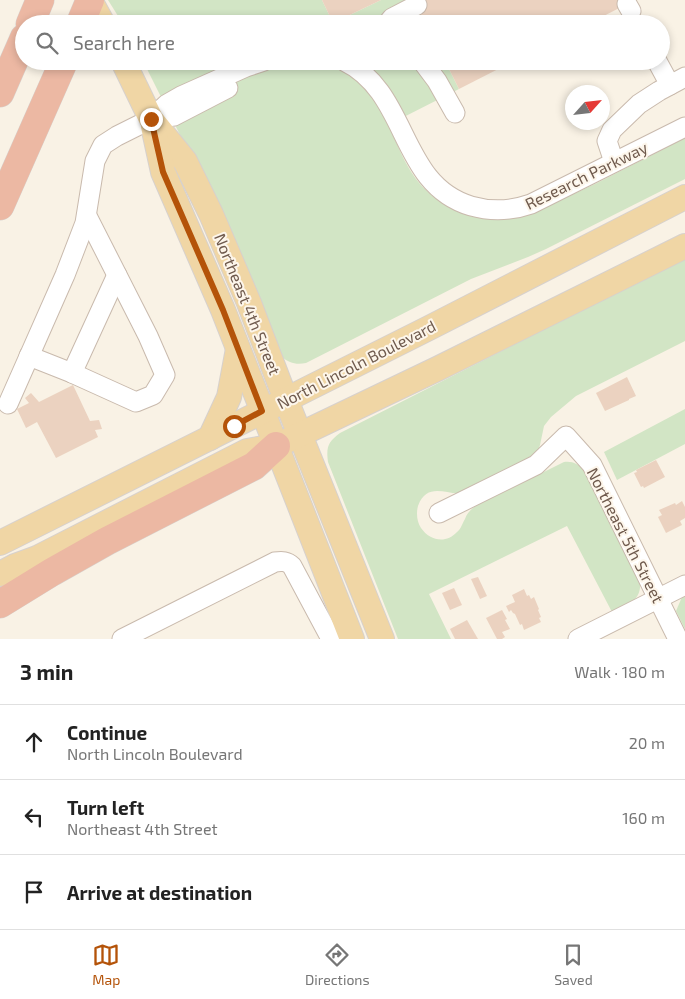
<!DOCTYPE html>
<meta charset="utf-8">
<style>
:root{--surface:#fff;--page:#f6f6f6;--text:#222;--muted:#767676;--line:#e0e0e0;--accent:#b45309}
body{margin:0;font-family:"Exo 2",sans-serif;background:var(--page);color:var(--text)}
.compass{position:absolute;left:565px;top:85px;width:45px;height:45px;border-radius:50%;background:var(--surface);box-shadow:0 2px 8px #0003;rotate:63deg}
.stop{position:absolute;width:15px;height:15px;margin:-11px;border:4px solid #b45309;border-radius:50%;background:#fff}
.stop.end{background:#b45309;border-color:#fff;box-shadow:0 1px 5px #0008}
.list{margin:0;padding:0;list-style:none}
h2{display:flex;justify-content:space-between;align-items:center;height:65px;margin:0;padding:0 20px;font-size:21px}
h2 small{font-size:16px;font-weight:400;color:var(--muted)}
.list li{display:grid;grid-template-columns:32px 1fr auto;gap:15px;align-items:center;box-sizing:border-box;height:75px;padding:0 20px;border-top:1px solid var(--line)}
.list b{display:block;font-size:19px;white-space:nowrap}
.list p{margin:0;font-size:16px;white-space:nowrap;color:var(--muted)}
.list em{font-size:16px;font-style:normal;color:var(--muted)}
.icon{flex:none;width:28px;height:28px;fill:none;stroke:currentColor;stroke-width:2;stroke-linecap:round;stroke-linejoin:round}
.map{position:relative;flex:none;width:685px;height:639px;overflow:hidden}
.search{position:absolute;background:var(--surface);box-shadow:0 2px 8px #0003;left:15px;right:15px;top:15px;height:55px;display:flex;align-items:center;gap:12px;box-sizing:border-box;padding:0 18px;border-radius:28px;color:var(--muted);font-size:19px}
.sheet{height:290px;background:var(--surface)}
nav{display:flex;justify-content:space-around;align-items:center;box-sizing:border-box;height:70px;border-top:1px solid var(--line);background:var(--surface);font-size:14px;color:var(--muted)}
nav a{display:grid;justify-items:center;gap:2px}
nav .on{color:var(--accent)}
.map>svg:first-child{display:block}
.green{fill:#d2e5c5}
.building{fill:#ebd2c0}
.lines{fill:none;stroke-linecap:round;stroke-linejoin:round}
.minor-casing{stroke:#c9baad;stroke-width:21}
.major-casing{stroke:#d7d1cd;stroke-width:26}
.highway-casing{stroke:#d7d1cd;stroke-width:29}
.minor{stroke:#fff;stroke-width:19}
.major{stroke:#f0d6a5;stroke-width:24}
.highway{stroke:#ecb8a3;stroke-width:28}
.route{stroke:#b45309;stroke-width:6}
.labels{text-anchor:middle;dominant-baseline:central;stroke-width:4;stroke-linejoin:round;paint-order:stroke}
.street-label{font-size:16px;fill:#6f5a4d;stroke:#fdf6eb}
</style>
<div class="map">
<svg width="685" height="639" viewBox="0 0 685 639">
<rect width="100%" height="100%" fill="#f9f2e5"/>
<!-- green -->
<g class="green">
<path d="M108 0H322L333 23 381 0H414L426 24H123Z"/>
<path d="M143 61H445L459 89 388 125C397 143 404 163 416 179 442 213 488 227 528 215 537 213 545 208 553 204 567 197 582 190 597 183 626 168 656 153 685 138V179L546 249 528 257 471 279 306 363C296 365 289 363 282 357L220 215Z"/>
<path d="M685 258V341L576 396 551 417 544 426 540 445 538 451 534 457C518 465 502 473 486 481 479 485 472 489 465 492 450 498 428 479 418 506 416 513 417 522 421 528 430 541 446 544 457 532 461 529 462 524 465 519 467 513 471 509 477 505L564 462C573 461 578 464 584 470L640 581C642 602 627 604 612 612L567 526 429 594 451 639H398L328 462C326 447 328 442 340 433Z"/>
<path d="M685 409V444L617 480 604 452Z"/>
<path d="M685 596V629L676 611 682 597Z"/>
</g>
<!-- building -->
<g class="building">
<path d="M322 0H381L333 23Z"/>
<path d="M414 0H635L588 24H426Z"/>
<path d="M445 61H514L459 89Z"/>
<path d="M627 377 636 396 629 399V400L605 411 596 393Z"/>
<path d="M73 385 90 421 99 420 102 429 95 430 98 437 56 458 37 422 26 428 17 409 29 403 25 398 31 393 39 402Z"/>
<path d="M656 460 665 477 644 488 643 486 641 487 634 473 637 472 636 470Z"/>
<path d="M682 501 685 507V518L680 521 682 525 666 533 658 517 662 515 659 510 675 503 676 505Z"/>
<path d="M478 577 487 596 480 599 471 579Z"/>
<path d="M454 588 462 605 450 610 442 593Z"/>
<path d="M524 589 527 596 529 595 531 599 534 597 539 609 538 610 541 617 539 618 541 622 524 630 522 624 520 625 515 614 513 613 511 610 509 612 506 606 515 602 512 595Z"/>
<path d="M502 610 507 619 505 620 510 629 502 632 505 637 502 639H497L486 618Z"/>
<path d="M467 620 478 639H455L450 629Z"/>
</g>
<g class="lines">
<defs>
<g id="minor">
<path d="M627 4 631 11"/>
<path d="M387 24 392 18 417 5"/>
<path d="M344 61C410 93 398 184 471 206 492 212 511 211 531 204L685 127"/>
<path d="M422 61 437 81 455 113"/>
<path d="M657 61 670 85"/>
<path d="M151 119 174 116 228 88"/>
<path d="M614 162 607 141 612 130 639 104 659 91 685 77"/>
<path d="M29 356 72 373 136 402 153 395 165 375 148 336 87 216"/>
<path d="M72 373 117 275"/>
<path d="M8 404 65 275 85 223 95 161 103 145 117 136 151 119 167 104 181 96 246 67 264 61"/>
<path d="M439 513 536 465 566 436 592 465 678 639"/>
<path d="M122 639 275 562C282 561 287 561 292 566L331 639"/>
<path d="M578 639 685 585"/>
</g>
<g id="major">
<path d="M90 0 103 24"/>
<path d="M123 61 151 119 185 161 211 214 249 303 286 400 382 639"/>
<path d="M153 126 163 172 223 310 352 639"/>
<path d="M210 438 229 397 238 349"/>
<path d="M0 543 429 328 685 197"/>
<path d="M0 574 15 566 37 558 247 451 276 446 437 369 685 246"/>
</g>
<g id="highway">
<path d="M30 24 40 0"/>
<path d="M80 24 90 0"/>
<path d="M0 93 24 38"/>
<path d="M0 206 64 61"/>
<path d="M0 604 52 572 107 541 254 466 276 446"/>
</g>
</defs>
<!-- minor casing -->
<use href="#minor" class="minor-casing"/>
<!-- major casing -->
<use href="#major" class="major-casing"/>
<!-- highway casing -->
<use href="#highway" class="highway-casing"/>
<!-- minor -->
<use href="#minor" class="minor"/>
<!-- major -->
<use href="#major" class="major"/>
<!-- highway -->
<use href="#highway" class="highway"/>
</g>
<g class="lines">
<!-- route -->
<path class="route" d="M151 119 163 172 223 310 262 411 234 426"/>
</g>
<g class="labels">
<!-- street labels -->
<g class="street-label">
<text transform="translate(586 175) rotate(-26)">Research Parkway</text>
<text transform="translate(248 304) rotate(68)">Northeast 4th Street</text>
<text transform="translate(356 364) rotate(-27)">North Lincoln Boulevard</text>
<text transform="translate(626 535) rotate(63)">Northeast 5th Street</text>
</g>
</g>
</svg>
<svg class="compass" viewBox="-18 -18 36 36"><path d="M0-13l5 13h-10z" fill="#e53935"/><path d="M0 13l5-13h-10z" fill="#767676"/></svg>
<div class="stop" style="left:234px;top:426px"></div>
<div class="stop end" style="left:151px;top:119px"></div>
<div class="search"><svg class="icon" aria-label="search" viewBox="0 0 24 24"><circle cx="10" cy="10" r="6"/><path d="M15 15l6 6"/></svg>Search here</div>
</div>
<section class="sheet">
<h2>3 min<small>Walk · 180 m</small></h2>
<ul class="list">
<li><svg class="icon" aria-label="ahead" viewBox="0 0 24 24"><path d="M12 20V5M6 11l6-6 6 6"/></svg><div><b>Continue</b><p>North Lincoln Boulevard</p></div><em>20 m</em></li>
<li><svg class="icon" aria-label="left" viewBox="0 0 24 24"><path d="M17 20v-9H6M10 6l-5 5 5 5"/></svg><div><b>Turn left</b><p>Northeast 4th Street</p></div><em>160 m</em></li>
<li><svg class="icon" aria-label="arrive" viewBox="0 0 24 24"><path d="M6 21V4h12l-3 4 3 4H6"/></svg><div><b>Arrive at destination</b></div></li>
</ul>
</section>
<nav>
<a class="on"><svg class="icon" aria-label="map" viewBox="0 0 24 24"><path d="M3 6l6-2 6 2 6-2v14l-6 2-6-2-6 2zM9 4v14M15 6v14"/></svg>Map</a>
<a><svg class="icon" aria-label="directions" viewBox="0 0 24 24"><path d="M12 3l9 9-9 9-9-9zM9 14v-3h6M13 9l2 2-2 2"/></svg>Directions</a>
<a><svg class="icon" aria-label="saved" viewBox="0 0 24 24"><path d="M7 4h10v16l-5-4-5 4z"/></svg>Saved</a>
</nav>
